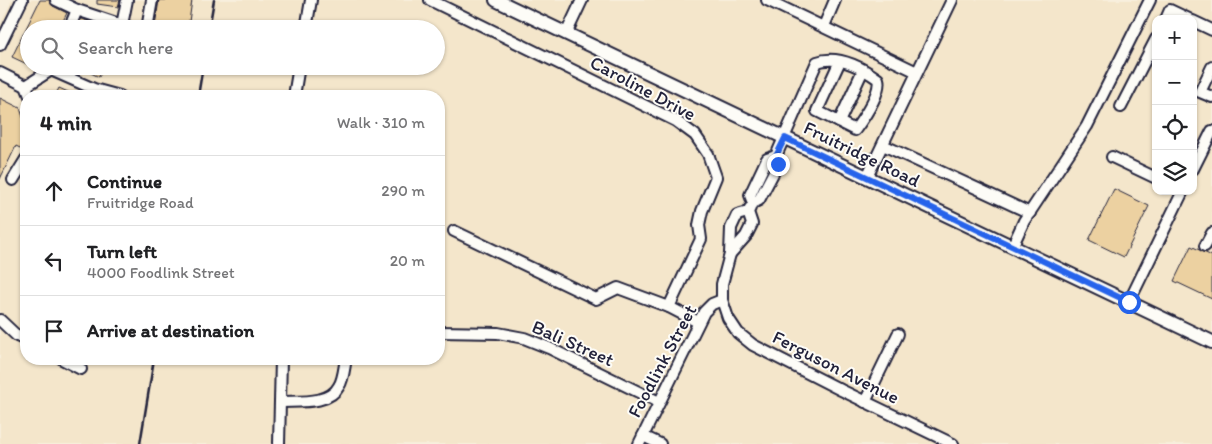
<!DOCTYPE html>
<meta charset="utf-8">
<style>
:root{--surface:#fff;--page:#f6f6f6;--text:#202124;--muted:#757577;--line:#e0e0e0}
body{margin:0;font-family:Itim,sans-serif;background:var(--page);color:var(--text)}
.controls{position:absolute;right:15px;top:15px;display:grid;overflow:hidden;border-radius:10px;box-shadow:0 1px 4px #0004}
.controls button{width:45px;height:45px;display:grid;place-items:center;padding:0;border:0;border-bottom:1px solid var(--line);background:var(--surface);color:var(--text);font:25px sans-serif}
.stop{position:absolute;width:15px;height:15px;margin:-11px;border:4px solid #2563eb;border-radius:50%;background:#fff}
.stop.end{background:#2563eb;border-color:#fff;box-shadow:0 1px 5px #0008}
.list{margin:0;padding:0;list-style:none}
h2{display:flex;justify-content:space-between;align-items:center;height:65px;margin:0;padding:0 20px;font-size:21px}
h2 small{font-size:16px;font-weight:400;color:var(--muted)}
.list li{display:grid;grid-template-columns:32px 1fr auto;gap:15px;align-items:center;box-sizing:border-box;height:70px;padding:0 20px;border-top:1px solid var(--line)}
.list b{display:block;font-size:19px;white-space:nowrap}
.list p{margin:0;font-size:16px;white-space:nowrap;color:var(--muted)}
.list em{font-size:16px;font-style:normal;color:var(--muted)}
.icon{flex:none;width:28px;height:28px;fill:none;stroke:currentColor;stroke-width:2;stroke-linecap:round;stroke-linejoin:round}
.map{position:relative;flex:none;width:1212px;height:444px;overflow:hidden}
.search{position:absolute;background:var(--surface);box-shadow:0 1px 4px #0004;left:20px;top:20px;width:425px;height:55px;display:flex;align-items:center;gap:12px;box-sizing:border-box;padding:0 18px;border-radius:28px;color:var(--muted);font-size:19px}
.panel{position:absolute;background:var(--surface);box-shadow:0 1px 4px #0004;left:20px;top:90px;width:425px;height:275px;border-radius:20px}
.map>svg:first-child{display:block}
.built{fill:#f4e6cb;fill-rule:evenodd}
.building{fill:#ecd1a1;stroke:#22223b}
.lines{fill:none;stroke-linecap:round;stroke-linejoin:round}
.minor-casing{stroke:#22223b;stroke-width:14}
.major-casing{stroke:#22223b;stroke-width:16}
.minor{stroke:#fdfcf7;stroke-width:10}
.major{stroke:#fdfcf7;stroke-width:12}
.rail{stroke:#22223b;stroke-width:2.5}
.route{stroke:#2563eb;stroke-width:6}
.labels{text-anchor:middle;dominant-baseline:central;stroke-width:4;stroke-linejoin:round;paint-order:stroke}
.street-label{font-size:19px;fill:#22223b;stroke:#fdfcf7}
</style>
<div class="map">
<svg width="1212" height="444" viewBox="0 0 1212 444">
<rect width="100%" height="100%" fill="#f8efdd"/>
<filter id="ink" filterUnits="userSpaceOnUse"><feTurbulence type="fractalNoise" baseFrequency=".02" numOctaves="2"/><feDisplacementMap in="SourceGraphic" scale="10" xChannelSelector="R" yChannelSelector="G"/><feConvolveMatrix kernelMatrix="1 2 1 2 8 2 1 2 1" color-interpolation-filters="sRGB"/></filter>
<g filter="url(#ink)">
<!-- built -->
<path class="built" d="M12 0H1212V444H0V25ZM1156 19H1193V191H1156ZM29 29H436V66H29ZM26 96H439V359H26Z"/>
<!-- building -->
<g class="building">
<path d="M40 0H49L53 6 67 13 59 29H29V65L12 57Z"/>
<path d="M97 0H120L118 7 97 4Z"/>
<path d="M159 0H192L188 29H168L155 26Z"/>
<path d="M81 19H83L102 29H77Z"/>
<path d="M77 66H104L99 77Z"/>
<path d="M59 88 77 96H55Z"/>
<path d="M0 98 20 108 26 126V151L16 146 0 179Z"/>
<path d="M1114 189 1149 206 1124 257 1089 240Z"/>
<path d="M1191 246 1212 256V299L1174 281Z"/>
</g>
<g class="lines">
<defs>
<g id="minor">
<path d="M56 0 77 10"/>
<path d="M127 0 122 25 134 29"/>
<path d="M430 0 676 121 695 135 708 154 716 177 702 211 699 225 701 239 669 307"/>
<path d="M767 0 917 72"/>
<path d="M1166 19 1170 10 1189 19"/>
<path d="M1193 21 1212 30"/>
<path d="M824 26 835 0"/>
<path d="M69 29 77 10 122 25"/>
<path d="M147 29 152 0"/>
<path d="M306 29 311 0"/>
<path d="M566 34 582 0"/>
<path d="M0 45 22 0"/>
<path d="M1212 67 1200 92 1212 97"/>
<path d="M51 70 94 89 120 96"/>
<path d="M0 73 26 86 51 70 52 66"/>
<path d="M26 86 30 96"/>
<path d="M294 96 299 66"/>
<path d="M1121 107 1156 39"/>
<path d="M839 122 863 70"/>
<path d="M883 145 1030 213"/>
<path d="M1112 157 1156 178"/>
<path d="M1193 169 1212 131"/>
<path d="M867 177 952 0"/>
<path d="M13 180 26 159"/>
<path d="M753 203 750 195 767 159 776 156 817 62C837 55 861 67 878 79 882 91 863 119 855 130L817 111 840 61"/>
<path d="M753 203 759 200 778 164 776 156"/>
<path d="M748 212 737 215 731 228 730 254 722 284V300L728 318 738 333 753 345 841 390 953 444"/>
<path d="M454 231 596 299 618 288 669 307 698 322"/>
<path d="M1205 246 1212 233"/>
<path d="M1012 247 1024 221 1087 126 1150 0"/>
<path d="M730 254 746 236 752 224 748 212 750 208"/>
<path d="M1129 302 1183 191"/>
<path d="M0 320 17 336 26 340"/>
<path d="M439 332 498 333 524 338 549 348 659 402"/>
<path d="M62 359 81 369"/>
<path d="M280 402C299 401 329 405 339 386 344 378 344 367 346 359"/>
<path d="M865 402 898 334"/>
<path d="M643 436 660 444"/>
<path d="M279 444 281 359"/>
<path d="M639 444 704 312 712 304 722 300"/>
</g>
<path id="major" d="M496 0 1212 342"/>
</defs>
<!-- minor casing -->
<use href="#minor" class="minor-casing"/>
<!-- major casing -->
<use href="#major" class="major-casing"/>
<!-- minor -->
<use href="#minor" class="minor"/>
<!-- major -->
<use href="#major" class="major"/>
<!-- rail -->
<g class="rail">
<path d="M209 29 214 0"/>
<path d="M198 96 203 66"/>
<path d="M140 444 154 359"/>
</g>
</g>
</g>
<g class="lines" filter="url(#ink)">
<!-- route -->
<path class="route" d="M778 164 776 156 785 138 1129 302"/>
</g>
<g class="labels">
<!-- street labels -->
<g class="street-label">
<text transform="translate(643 88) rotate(28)">Caroline Drive</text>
<text transform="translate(862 154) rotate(26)">Fruitridge Road</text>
<text transform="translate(573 343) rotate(24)">Bali Street</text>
<text transform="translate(662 361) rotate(-62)">Foodlink Street</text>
<text transform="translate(836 367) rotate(27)">Ferguson Avenue</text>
</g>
</g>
</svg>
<div class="controls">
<button>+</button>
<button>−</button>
<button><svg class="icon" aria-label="locate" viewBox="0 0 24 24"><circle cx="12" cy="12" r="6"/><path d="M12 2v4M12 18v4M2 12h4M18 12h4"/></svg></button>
<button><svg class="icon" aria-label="layers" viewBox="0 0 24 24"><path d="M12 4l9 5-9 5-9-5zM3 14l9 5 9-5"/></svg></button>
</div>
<div class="stop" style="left:1129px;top:302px"></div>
<div class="stop end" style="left:778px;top:164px"></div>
<div class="search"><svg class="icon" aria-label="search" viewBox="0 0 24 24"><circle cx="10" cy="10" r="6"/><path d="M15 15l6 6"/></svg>Search here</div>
<section class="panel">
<h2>4 min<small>Walk · 310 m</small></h2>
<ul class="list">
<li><svg class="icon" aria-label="ahead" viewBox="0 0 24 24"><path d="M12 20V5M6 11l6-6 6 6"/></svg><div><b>Continue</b><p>Fruitridge Road</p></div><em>290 m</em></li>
<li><svg class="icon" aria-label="left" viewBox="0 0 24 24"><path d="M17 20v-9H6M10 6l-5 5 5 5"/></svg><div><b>Turn left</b><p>4000 Foodlink Street</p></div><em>20 m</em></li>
<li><svg class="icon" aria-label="arrive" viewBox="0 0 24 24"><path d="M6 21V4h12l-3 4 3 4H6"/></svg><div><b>Arrive at destination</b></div></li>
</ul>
</section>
</div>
